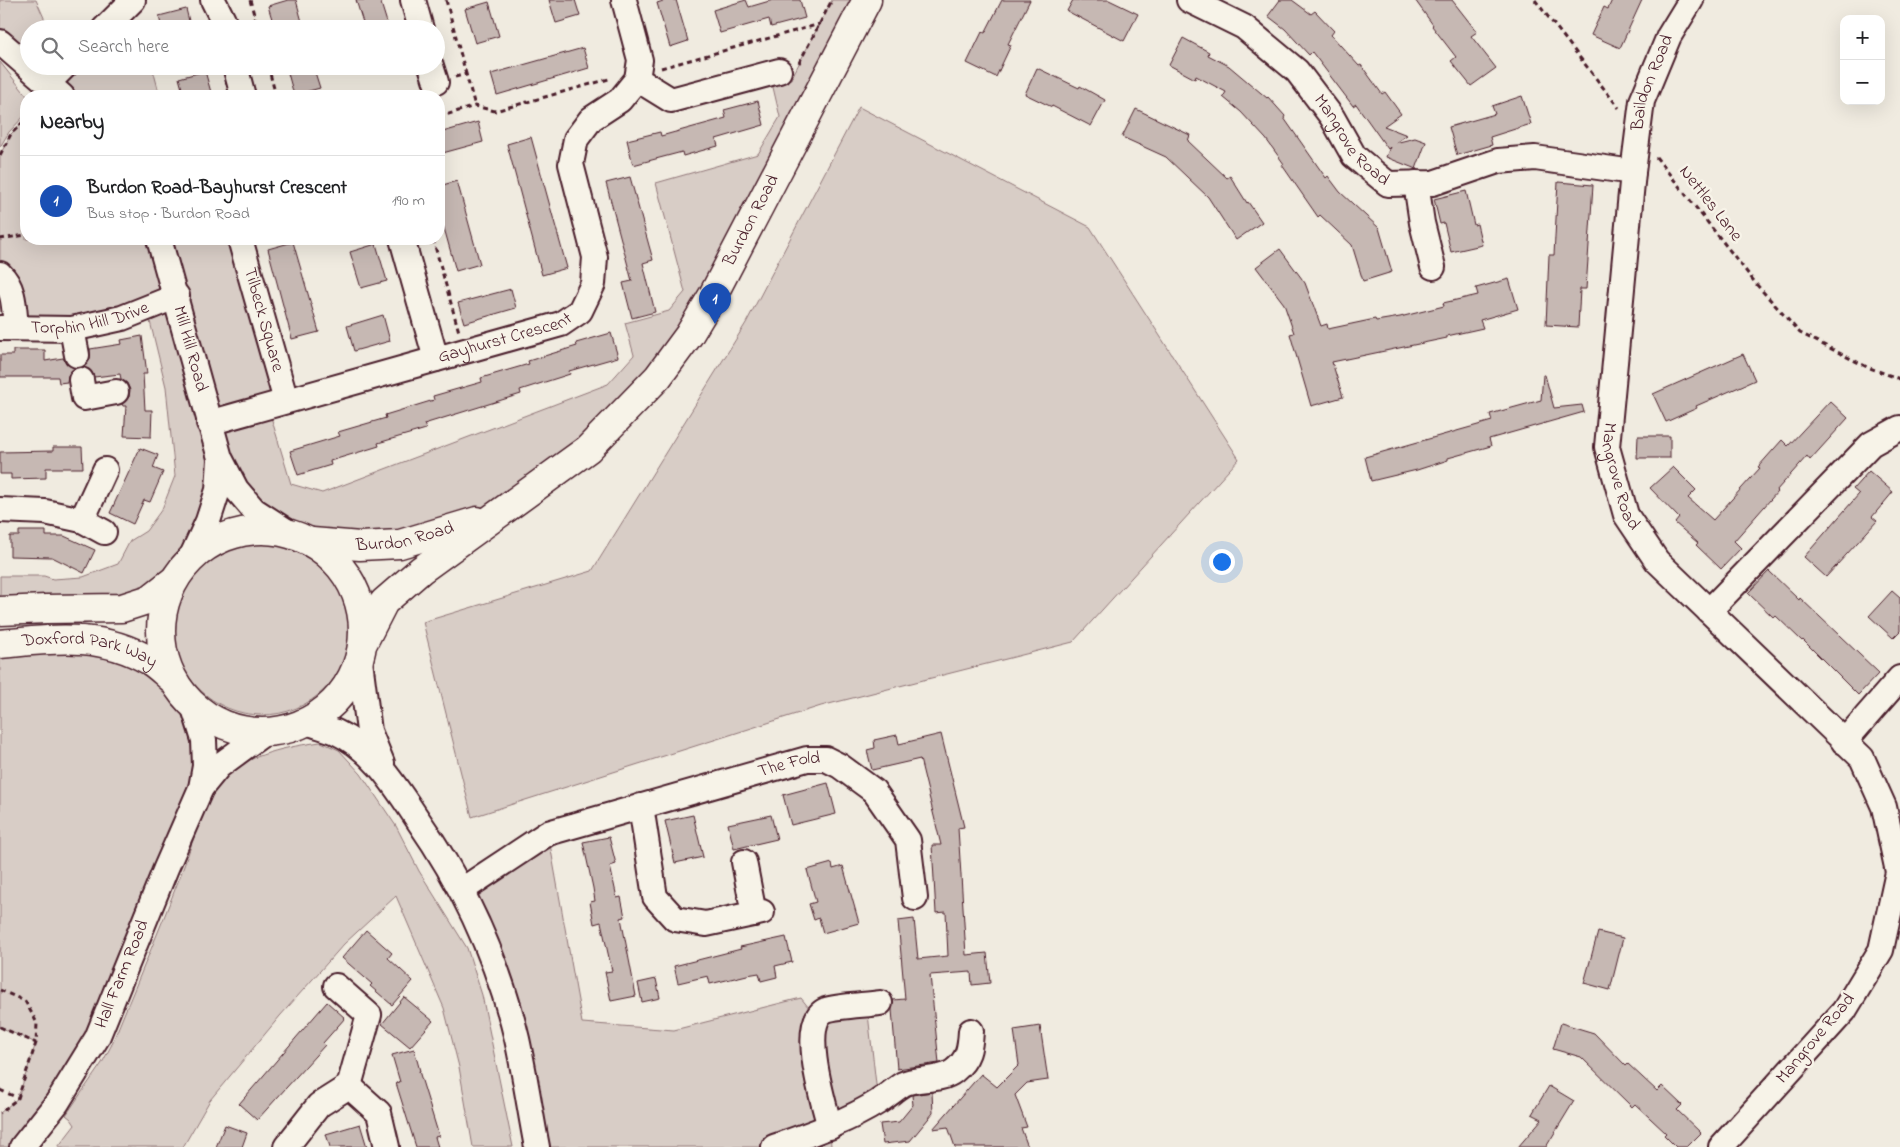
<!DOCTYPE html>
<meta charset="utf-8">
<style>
:root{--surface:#fff;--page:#f6f6f6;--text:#202124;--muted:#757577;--line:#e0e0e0;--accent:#c8321e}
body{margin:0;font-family:"Indie Flower",sans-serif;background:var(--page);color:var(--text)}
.controls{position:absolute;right:15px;top:15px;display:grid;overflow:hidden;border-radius:10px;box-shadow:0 5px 20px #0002}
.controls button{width:45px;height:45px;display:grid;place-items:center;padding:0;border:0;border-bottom:1px solid var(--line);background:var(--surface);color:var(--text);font:25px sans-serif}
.you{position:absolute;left:1221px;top:561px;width:18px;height:18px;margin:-12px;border:4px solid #fff;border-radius:50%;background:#1a73e8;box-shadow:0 0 0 8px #1a73e833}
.badge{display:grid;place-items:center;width:32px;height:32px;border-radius:50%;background:var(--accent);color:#fff;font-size:16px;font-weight:700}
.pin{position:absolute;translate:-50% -41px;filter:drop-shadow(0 1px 2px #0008)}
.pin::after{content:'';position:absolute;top:26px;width:18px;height:15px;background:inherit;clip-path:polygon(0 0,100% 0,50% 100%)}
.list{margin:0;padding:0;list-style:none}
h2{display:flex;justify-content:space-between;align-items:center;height:65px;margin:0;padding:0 20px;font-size:21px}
h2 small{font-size:16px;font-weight:400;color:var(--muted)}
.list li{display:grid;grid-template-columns:32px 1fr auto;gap:15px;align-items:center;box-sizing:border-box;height:90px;padding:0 20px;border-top:1px solid var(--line)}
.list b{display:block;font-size:19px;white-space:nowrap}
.list p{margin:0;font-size:16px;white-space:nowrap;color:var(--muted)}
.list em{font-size:16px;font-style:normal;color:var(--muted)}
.icon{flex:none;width:28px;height:28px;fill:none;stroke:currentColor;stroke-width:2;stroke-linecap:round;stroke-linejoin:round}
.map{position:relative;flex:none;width:1900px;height:1147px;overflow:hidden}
.search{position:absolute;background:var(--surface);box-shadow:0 5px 20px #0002;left:20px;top:20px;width:425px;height:55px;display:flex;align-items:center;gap:12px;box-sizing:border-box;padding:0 18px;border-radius:28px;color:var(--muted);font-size:19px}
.panel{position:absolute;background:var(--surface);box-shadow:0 5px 20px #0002;left:20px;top:90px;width:425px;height:155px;border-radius:20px}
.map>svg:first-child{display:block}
.green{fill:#d8cdc6;stroke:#917678}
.building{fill:#c6b8b3;stroke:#4a1f2b}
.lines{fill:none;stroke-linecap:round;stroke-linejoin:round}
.minor-casing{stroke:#4a1f2b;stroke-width:28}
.major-casing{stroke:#4a1f2b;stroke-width:31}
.path{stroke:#4a1f2b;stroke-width:3;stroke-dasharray:5 4;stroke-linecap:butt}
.minor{stroke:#f7f3e8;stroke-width:24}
.major{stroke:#f7f3e8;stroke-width:28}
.labels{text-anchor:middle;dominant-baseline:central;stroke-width:5;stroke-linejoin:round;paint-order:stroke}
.street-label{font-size:18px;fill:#4a1f2b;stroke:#f7f3e8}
</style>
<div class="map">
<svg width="1900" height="1147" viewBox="0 0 1900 1147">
<rect width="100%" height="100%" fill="#f0ebe0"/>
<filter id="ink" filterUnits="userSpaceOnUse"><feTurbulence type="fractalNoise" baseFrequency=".02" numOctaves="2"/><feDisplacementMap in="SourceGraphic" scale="10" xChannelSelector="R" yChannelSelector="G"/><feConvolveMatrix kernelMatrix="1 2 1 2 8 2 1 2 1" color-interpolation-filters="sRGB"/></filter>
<g filter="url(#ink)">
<!-- green -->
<g class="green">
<path d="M0 0H36L49 29H29V66H152L160 96H43L48 83 0 42Z"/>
<path d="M832 0H867L658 377 496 515 400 544 312 542 288 532 220 459 191 558 173 581 150 599 0 611V576H44L53 579 83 577 118 564 130 541 146 531 162 509 175 476 166 387 147 309 16 328 0 274V155L11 134 26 119V239H240L286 401 268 407 291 484 322 493 608 384 634 355 625 323 669 311 685 292 656 183 758 154 780 117 772 83 791 79Z"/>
<path d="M0 62 27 96 26 114 9 132 0 147Z"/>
<path d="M859 107 1090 227 1239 459 1073 642 821 706 472 817 423 622 592 571 746 323Z"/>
<circle cx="262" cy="626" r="89"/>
<path d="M86 639 171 678 194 708 205 766 97 1038 22 1147H0V1113L18 1098 36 1043 0 1027V644Z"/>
<path d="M321 742 339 750 361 774 396 826 419 871 467 948 482 995 513 1147H473L459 1067 444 1008 396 896 344 944 280 1016 210 1100 183 1147H58L75 1125 71 1119 66 1115 102 1063 111 1046C134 989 159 932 181 874 190 851 207 793 223 777 246 755 290 746 321 742Z"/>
<path d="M548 833 582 1023 674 1030 801 998 817 1018 867 1005 878 1102 830 1127 831 1147H537L462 890Z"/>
</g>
<!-- building -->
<g class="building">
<path d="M288 0H296L304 29H275L268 6Z"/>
<path d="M356 0H380L389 29H365Z"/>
<path d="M549 0H575L580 16 556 23Z"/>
<path d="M666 0H676L688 41 670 47 657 3Z"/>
<path d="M746 0 749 7 773 0H800L805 18 771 27 769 19 720 33 713 10Z"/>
<path d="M1002 0H1030L1008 44 1011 45 996 77 967 63 982 32 985 33Z"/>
<path d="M1073 0H1109L1138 14 1124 41 1067 11Z"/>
<path d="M1280 0H1292L1311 14 1315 11 1334 31 1331 35 1359 66 1361 65 1382 94 1385 92 1401 114 1384 126 1407 135 1395 143 1415 138 1426 142 1416 169 1386 157 1390 147 1388 149 1356 104 1353 106 1312 52 1309 55 1285 29 1268 16Z"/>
<path d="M1415 0H1452L1477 32 1471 36 1496 68 1471 86 1451 61 1456 57 1432 26 1433 25Z"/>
<path d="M1612 0H1642L1620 48 1591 35 1604 7 1608 9Z"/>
<path d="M489 2 499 36 475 43 465 9Z"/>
<path d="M186 9 191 29H162L159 16Z"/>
<path d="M1183 38 1209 52 1208 55 1229 66 1267 98 1268 97 1285 116 1284 118 1326 178 1328 176 1340 192 1379 228 1392 272 1363 281 1352 245 1320 215 1318 217 1282 165 1284 164 1266 139 1241 112 1223 97 1226 92 1196 76 1195 79 1169 65Z"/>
<path d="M583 48 589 68 497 95 491 74Z"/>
<path d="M286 66H313L320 88 294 95Z"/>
<path d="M1037 68 1079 88 1080 86 1105 100 1091 126 1052 106V107L1025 94Z"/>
<path d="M205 71 212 96H184L179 78Z"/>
<path d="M1522 96 1531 124 1490 137 1492 145 1457 155 1449 127 1495 114 1492 106Z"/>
<path d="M758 101 764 125 716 139 718 146 683 156 682 152 633 165 627 140 660 132 661 136 726 118 724 110Z"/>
<path d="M1136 109 1190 135 1188 141 1227 178 1230 176 1247 203 1248 202 1262 222 1236 240 1208 197 1166 157 1122 137Z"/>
<path d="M478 122 483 142 439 154V133Z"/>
<path d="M531 137 567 268 542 275 507 144Z"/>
<path d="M630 177 653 260 643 263 655 312 632 318 623 283 632 281 606 183Z"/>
<path d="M457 181 480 264 456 271 439 210V186Z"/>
<path d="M1558 182 1593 185 1586 289H1580L1578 327 1546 325 1549 255H1554Z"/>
<path d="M1466 191 1474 225 1477 224 1482 245 1451 252 1444 223 1440 224 1434 199Z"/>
<path d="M293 242 319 332 292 339 268 249Z"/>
<path d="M376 244 387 281 361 288 350 252Z"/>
<path d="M1280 249 1305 283 1321 326 1327 324 1328 329 1375 319 1376 321 1400 317 1444 306 1443 303 1478 295 1476 288 1509 279 1518 309 1480 320 1483 328 1447 336V338L1332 362 1343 397 1311 406 1290 334 1294 333 1284 304 1256 267Z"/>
<path d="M511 289 516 308 464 323 458 303Z"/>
<path d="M383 315 390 341 354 351 347 326Z"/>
<path d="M611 333 618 357 569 371 570 374 520 390 521 394 424 424 426 429 378 443 379 446 330 461 331 465 298 475 290 451 340 436 338 432 386 418 385 415 434 400 433 396 482 382 481 378 529 364 528 361 577 346 576 343Z"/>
<path d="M142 336 147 374H143L145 410H152L151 437 124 436 126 406H123L122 404 129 397 130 390 127 383 121 379 120 374 94 377 91 371 83 367 90 360V349L122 344 121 340Z"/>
<path d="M13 350H45V361L63 358 67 364 75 368 68 375 67 382 59 383 58 377H0V355H13Z"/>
<path d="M1743 354 1755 380 1696 406 1697 408 1666 422 1653 394Z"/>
<path d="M1543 375H1545L1554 408 1582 405 1584 412 1489 439 1491 446 1448 458V460L1417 470 1371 481 1365 457 1492 421 1490 414 1541 400Z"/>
<path d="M1830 401 1848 418 1810 460 1807 456 1776 491 1777 492 1764 507 1734 541 1741 548 1721 569 1696 545 1698 543 1675 523 1679 518 1650 488 1673 467 1696 490 1688 498 1713 520 1760 468 1758 467 1782 440 1788 446Z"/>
<path d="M1638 436H1670V458H1637Z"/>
<path d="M53 447H82L83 468H46V478L11 479V474H0V452L53 451Z"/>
<path d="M140 448 158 455 153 468 163 472 150 502 144 500 133 524 110 513Z"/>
<path d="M1869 471 1893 492 1872 517 1877 521 1826 577 1804 557 1859 494 1853 489Z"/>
<path d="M19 531H46V536H64L95 550 84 573 52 557 10 556V536H19Z"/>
<path d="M1769 571 1799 600 1800 598 1879 673 1858 695 1803 640 1802 641 1775 615 1773 617 1748 593Z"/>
<path d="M1892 591 1900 598V631L1893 638 1869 616Z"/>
<path d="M941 734 964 827 958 828 966 955 987 953 990 983 972 985 971 972 930 975 939 1063 897 1069 892 1010 893 1000 905 999 898 921 914 919 918 959 948 956 946 912 936 913 932 845H941L920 759 872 770 867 750 875 748 874 740 897 735 899 744Z"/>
<path d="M828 783 836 814 791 825 783 795Z"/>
<path d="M693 815 703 857 675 863 665 821Z"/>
<path d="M771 815 777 839 734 849 728 824Z"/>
<path d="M609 837 616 864 610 866 617 898 621 897 625 917 621 918 636 996 611 1001 605 972 612 971 601 922 594 924 590 902 595 901 593 888 583 842Z"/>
<path d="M832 863 833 869 843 866 859 923 823 933 819 918 814 920 809 904 816 902 807 870Z"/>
<path d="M366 930 392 953 388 958 413 981 392 1005 370 986 372 984 342 958Z"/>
<path d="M1598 932 1623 938 1610 990 1584 983Z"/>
<path d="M786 937 792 962 775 966 777 977 761 981 759 973 747 975 710 984 708 976 678 983 674 966 741 949 740 947Z"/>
<path d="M656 979 660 998 642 1002 638 983Z"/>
<path d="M404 997 433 1021 410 1047 382 1024Z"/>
<path d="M327 1002 345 1018 323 1043 325 1045 257 1120 239 1104Z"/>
<path d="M1561 1023 1594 1033 1626 1066 1628 1064 1657 1091 1662 1086 1682 1105 1677 1110 1701 1133 1687 1147H1676L1664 1135 1666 1133 1635 1104 1632 1107 1581 1057 1553 1049Z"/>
<path d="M1040 1026 1048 1080 1027 1083 1015 1095 1027 1127 1021 1128 1028 1147H955L948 1127 933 1129 981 1074 997 1087 1019 1065 1014 1030Z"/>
<path d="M414 1049 420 1071H419L439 1136 435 1137 438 1147H416L396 1083 400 1082 392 1055Z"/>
<path d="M1549 1086 1574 1101 1546 1147H1518L1542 1119 1532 1114Z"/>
<path d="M932 1092 933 1113 910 1141 883 1144 880 1124 899 1122 913 1105 912 1095Z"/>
<path d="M360 1124 367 1147H330L326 1134Z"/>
<path d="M225 1125 247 1133 242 1147H216Z"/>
</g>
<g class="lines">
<defs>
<g id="minor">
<path d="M213 0 223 20 226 29"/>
<path d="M413 0 421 29"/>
<path id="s1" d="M1189 0 1244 27 1297 71 1332 117 1354 156 1388 184 1433 183 1498 161 1535 158 1633 172 1607 447 1626 515 1657 561 1862 758 1884 807 1898 872 1881 950 1844 1011 1721 1147"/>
<path d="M104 29 133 0"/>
<path d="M0 42 62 96"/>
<path d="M235 66 243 96"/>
<path d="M431 66 436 82"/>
<path d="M637 79 671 100 779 71"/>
<path d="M48 83 65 66"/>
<path id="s2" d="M1633 172 1642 101 1669 36 1691 0"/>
<path d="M1416 183 1422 223 1433 267"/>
<path id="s3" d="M159 239 220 458 236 489 254 510 288 532"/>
<path id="s4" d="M240 239 286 401"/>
<path d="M402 239 436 359"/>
<path d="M0 274C15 288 14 309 16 328"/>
<path id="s5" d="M0 328 72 329 122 318 177 296"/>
<path d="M72 329 77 355"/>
<path d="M81 380 84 398 116 392"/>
<path id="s6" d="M209 423 561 324 580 311 593 284 595 257 571 164 576 139 591 119 620 100 637 79 640 60 624 0"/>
<path d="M0 510 45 512 82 520 104 532"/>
<path d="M82 520 105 470"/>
<path d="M191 558 208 521 218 490 220 460"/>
<path d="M1709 611 1871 444 1900 428"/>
<path d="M360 661 369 731 382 763"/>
<path d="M307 722C317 726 327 728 336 732 373 749 396 787 418 820 464 886 498 960 517 1039 525 1075 530 1111 537 1147"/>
<path d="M1844 742 1900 678"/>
<path d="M201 788 219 766 264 733"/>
<path d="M641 806 655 897 675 919 706 924 762 912"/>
<path d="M744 862 754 914"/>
<path id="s7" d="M462 890 548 833 807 759H826L840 766 874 791 908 840 915 898"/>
<path d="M349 1086 379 1113 387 1147"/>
<path d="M830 1127C824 1105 798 1021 826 1010 837 1006 867 1005 880 1003"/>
<path id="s8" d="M22 1147 57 1103 97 1038 166 868 201 788 205 766 204 740 194 708"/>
<path d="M286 1147 319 1105 349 1086 369 1015 336 986"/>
<path d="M774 1147C810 1134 846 1122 878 1102 887 1096 895 1089 903 1084 917 1077 940 1082 954 1071 969 1059 970 1048 971 1031"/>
</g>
<g id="major">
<circle cx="262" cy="631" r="101"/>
<path id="s9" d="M312 542 360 546 400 544 477 521"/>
<path d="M0 611 46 609 122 608 150 599 173 581"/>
<path id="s10" d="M364 641 384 602 421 570 588 449 658 377 689 335 713 295 867 0"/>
<path id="s11" d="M0 644C54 639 101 632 150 661 158 666 165 673 171 678"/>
</g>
</defs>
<!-- minor casing -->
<use href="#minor" class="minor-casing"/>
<!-- major casing -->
<use href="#major" class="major-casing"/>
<!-- path -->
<g class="path">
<path d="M250 0 258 29"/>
<path d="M446 0 466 74"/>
<path d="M1535 0 1619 108"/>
<path d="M799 63 832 0"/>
<path d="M268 66 276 96"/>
<path d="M661 68 820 24"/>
<path d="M455 77 466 74 475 106"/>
<path d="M439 117 475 106 495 111 609 79"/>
<path d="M0 155 11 134 26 119"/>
<path d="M1656 157 1757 285 1800 333 1867 367 1900 379"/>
<path d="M0 239 26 235"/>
<path d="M433 239 459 332"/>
<path d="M0 990 25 1001 37 1023 36 1043 18 1098 0 1113"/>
<path d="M0 1027 36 1043"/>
<path d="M0 1090 18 1098"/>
</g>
<!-- minor -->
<use href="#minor" class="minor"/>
<!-- major -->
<use href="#major" class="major"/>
</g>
</g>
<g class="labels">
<!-- street labels -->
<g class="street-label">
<text stroke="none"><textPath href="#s2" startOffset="92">Baildon Road</textPath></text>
<text stroke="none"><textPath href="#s1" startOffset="219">Mangrove Road</textPath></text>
<text transform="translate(1710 204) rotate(52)">Nettles Lane</text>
<text stroke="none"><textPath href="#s10" startOffset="582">Burdon Road</textPath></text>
<text stroke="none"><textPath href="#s5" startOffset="91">Torphin Hill Drive</textPath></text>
<text stroke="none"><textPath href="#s4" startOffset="84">Tilbeck Square</textPath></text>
<text stroke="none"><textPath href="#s6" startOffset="308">Gayhurst Crescent</textPath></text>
<text stroke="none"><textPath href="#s3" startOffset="114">Mill Hill Road</textPath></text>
<text stroke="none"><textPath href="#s1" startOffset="834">Mangrove Road</textPath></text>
<text stroke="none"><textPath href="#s9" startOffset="94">Burdon Road</textPath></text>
<text stroke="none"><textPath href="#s11" startOffset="91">Doxford Park Way</textPath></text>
<text stroke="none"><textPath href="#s7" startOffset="354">The Fold</textPath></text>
<text stroke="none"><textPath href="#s8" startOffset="201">Hall Farm Road</textPath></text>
<text transform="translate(1816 1039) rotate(-50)">Mangrove Road</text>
</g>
</g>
</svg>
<div class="controls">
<button>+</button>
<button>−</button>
</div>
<div class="you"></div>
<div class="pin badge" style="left:715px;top:324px;background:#1a4fb4">1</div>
<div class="search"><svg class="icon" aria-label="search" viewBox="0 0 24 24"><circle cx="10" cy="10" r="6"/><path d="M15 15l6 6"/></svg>Search here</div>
<section class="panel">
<h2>Nearby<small></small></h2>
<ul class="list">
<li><span class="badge" style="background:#1a4fb4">1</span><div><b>Burdon Road-Bayhurst Crescent</b><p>Bus stop · Burdon Road</p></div><em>190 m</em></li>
</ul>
</section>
</div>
